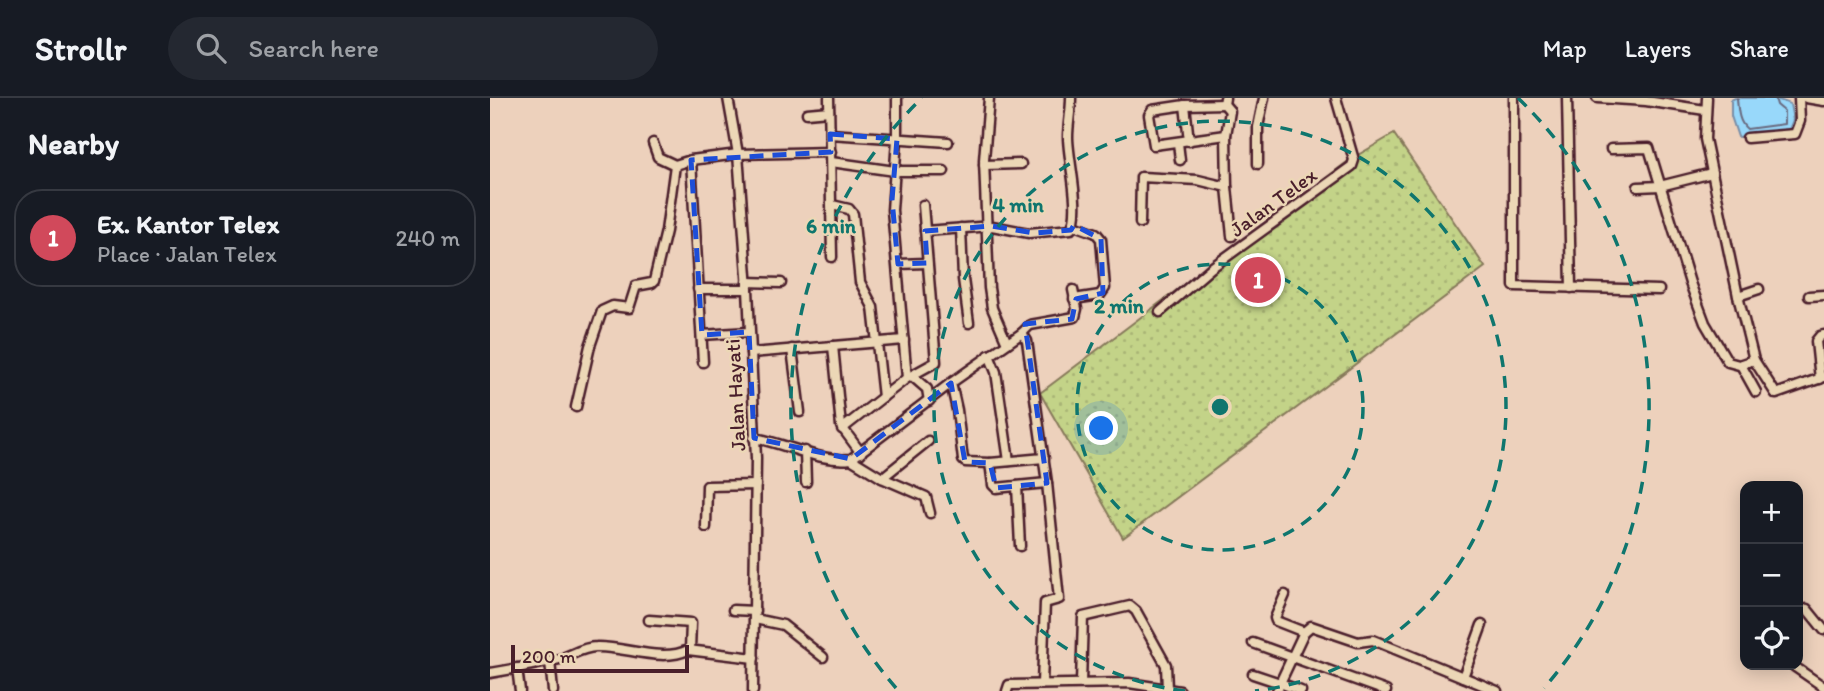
<!DOCTYPE html>
<meta charset="utf-8">
<style>
:root{--surface:#171b24;--page:#242831;--text:#f1f3f6;--muted:#9ea1a6;--line:#363941;--accent:#d1495b}
body{margin:0;font-family:Itim,sans-serif;background:var(--page);color:var(--text)}
.controls{position:absolute;right:21px;bottom:21px;display:grid;overflow:hidden;border-radius:14px;box-shadow:0 4px 18px #0003}
.controls button{width:63px;height:63px;display:grid;place-items:center;padding:0;border:0;border-bottom:2px solid var(--line);background:var(--surface);color:var(--text);font:35px sans-serif}
.scale{position:absolute;left:21px;bottom:18px;width:178px;box-sizing:border-box;padding-left:7px;border:4px solid #4a1f2b;border-top:0;font-size:19px;line-height:24px;white-space:nowrap;color:#4a1f2b;-webkit-text-stroke:5px #ecd7b6;paint-order:stroke}
.you{position:absolute;left:612px;top:331px;width:24px;height:24px;margin:-18px;border:5px solid #fff;border-radius:50%;background:#1a73e8;box-shadow:0 0 0 10px #1a73e833}
.badge{display:grid;place-items:center;width:46px;height:46px;border-radius:50%;background:var(--accent);color:#fff;font-size:23px;font-weight:700}
.pin{position:absolute;translate:-50% -50%;border:4px solid #fff;box-shadow:0 2px 7px #0006}
.list{margin:0;padding:0;list-style:none}
h2{display:flex;justify-content:space-between;align-items:center;height:91px;margin:0;padding:0 28px;font-size:30px}
h2 small{font-size:23px;font-weight:400;color:var(--muted)}
.list li{display:grid;grid-template-columns:46px 1fr auto;gap:21px;align-items:center;box-sizing:border-box;height:98px;margin:0 14px 14px;padding:0 14px;border:2px solid var(--line);border-radius:28px}
.list b{display:block;font-size:26px;white-space:nowrap}
.list p{margin:0;font-size:23px;white-space:nowrap;color:var(--muted)}
.list em{font-size:23px;font-style:normal;color:var(--muted)}
.icon{flex:none;width:38px;height:38px;fill:none;stroke:currentColor;stroke-width:2;stroke-linecap:round;stroke-linejoin:round}
.map{position:relative;flex:none;width:1334px;height:593px;overflow:hidden}
header{display:flex;align-items:center;gap:42px;box-sizing:border-box;height:98px;padding:0 35px;background:var(--surface);border-bottom:2px solid var(--line)}
header strong{font-size:33px}
nav{display:flex;gap:38px;margin-inline-start:auto;font-size:24px}
.search{width:490px;height:63px;background:var(--page);display:flex;align-items:center;gap:18px;box-sizing:border-box;padding:0 24px;border-radius:38px;color:var(--muted);font-size:26px}
main{display:flex}
aside{flex:1;background:var(--surface)}
.map>svg:first-child{display:block}
.grass{fill:url(#grass-dots);stroke:#86795a;stroke-width:2}
.water{fill:#98d8fa;stroke:#798ea7;stroke-width:2}
.lines{fill:none;stroke-linecap:round;stroke-linejoin:round}
.shore{stroke:#69697e;stroke-width:2}
.minor-casing{stroke:#4a1f2b;stroke-width:13}
.minor{stroke:#ecd7b6;stroke-width:8}
.marked{fill:none;stroke:#1d4ed8;stroke-width:5;stroke-dasharray:14 9;stroke-linejoin:round}
.ring{fill:none;stroke:#0f766e;stroke-width:3.5;stroke-dasharray:12 9}
.labels{text-anchor:middle;dominant-baseline:central;stroke-width:5;stroke-linejoin:round;paint-order:stroke}
.street-label{font-size:21px;fill:#4a1f2b;stroke:#ecd7b6}
.centre{fill:#0f766e;stroke:#ecd7b6;stroke-width:3.5}
.ring-label{font-size:21px;text-anchor:middle;font-weight:bold;fill:#0f766e;stroke:#ecd7b6;stroke-width:5;stroke-linejoin:round;paint-order:stroke}
</style>
<header>
<strong>Strollr</strong>
<div class="search"><svg class="icon" aria-label="search" viewBox="0 0 24 24"><circle cx="10" cy="10" r="6"/><path d="M15 15l6 6"/></svg>Search here</div>
<nav><a>Map</a><a>Layers</a><a>Share</a></nav>
</header>
<main>
<aside>
<h2>Nearby<small></small></h2>
<ul class="list">
<li><span class="badge">1</span><div><b>Ex. Kantor Telex</b><p>Place · Jalan Telex</p></div><em>240 m</em></li>
</ul>
</aside>
<div class="map">
<svg width="1334" height="593" viewBox="0 0 1334 593">
<defs>
<pattern id="grass-dots" width="8" height="8" patternUnits="userSpaceOnUse" patternTransform="scale(1.75)"><rect width="8" height="8" fill="#c3d388"/><path d="M2 2h.1M6 6h.1" fill="none" stroke="#a9b576" stroke-width="1.8" stroke-linecap="round"/></pattern>
</defs>
<rect width="100%" height="100%" fill="#edd1bc"/>
<filter id="ink" filterUnits="userSpaceOnUse"><feTurbulence type="fractalNoise" baseFrequency=".0143" numOctaves="2"/><feDisplacementMap in="SourceGraphic" scale="14" xChannelSelector="R" yChannelSelector="G"/><feConvolveMatrix kernelMatrix="1 2 1 2 8 2 1 2 1" color-interpolation-filters="sRGB"/></filter>
<g filter="url(#ink)">
<!-- grass -->
<path class="grass" d="M904 36 995 169 633 440 550 295 861 61Z"/>
<!-- water -->
<path class="water" d="M1245 0H1284L1300 6 1303 22 1298 34 1248 39 1241 18V2Z"/>
<g class="lines">
<!-- shore -->
<path class="shore" d="M1247 0C1248 11 1248 24 1257 31L1294 26V13L1287 7 1285 0"/>
<defs>
<g id="minor">
<path d="M238 0 248 56 258 191 266 360 263 593"/>
<path d="M339 0 342 159"/>
<path d="M407 0V41L402 112 417 280"/>
<path d="M499 0 494 62 499 190 502 210 517 245"/>
<path d="M735 0 734 6 740 13 736 37 737 89 742 138"/>
<path d="M1024 0V188L1169 192"/>
<path d="M1077 0 1081 190"/>
<path d="M1107 0 1156 3 1215 12"/>
<path d="M1217 0 1215 41 1248 198 1264 262 1286 296 1334 279"/>
<path d="M1316 0 1334 3"/>
<path d="M734 6 695 7 662 12 659 17 664 47 736 37"/>
<path d="M695 7 699 43"/>
<path d="M317 15 339 13"/>
<path d="M340 36 458 44"/>
<path d="M1257 40 1305 36 1310 23 1309 0"/>
<path d="M163 45 168 59 185 67"/>
<path d="M688 45 690 62"/>
<path d="M1121 51 1159 50 1200 185 1215 225 1238 264 1249 267 1264 262"/>
<path d="M201 62 213 264"/>
<path d="M341 64 405 73H454"/>
<path d="M768 66V29L774 0"/>
<path d="M494 67 531 66"/>
<path d="M1148 89 1170 88 1222 75"/>
<path d="M342 107 359 111 363 116 370 184 383 209 393 299"/>
<path d="M650 125 651 79 708 82 737 89"/>
<path d="M584 127 606 135 611 141 615 190 610 197 584 201"/>
<path d="M471 130 473 181 479 225"/>
<path d="M435 133 502 128 539 135 581 131C592 113 578 62 578 39 578 26 581 13 581 0"/>
<path d="M408 166 437 165"/>
<path d="M257 184 291 185"/>
<path d="M208 191H258"/>
<path d="M1248 198 1269 191"/>
<path d="M1319 198 1334 197"/>
<path d="M670 214 721 170 862 68 864 62 846 0"/>
<path d="M212 237 259 234"/>
<path d="M343 248 351 328 371 355"/>
<path d="M302 251 310 314"/>
<path d="M261 255 414 242"/>
<path d="M499 257 506 274 519 363"/>
<path d="M1251 267 1266 294"/>
<path d="M422 278 437 291 439 303"/>
<path d="M1330 281 1326 243 1330 238 1334 237"/>
<path d="M461 285 467 312 473 362 475 364 500 365 554 360"/>
<path d="M86 309 100 248 112 213 123 208 139 210 146 188 162 185 164 183 176 133 185 67 201 62 248 56 341 54"/>
<path d="M352 331 417 280 446 264 433 107"/>
<path d="M264 340C295 345 331 365 361 361L461 285 532 235"/>
<path d="M315 353 316 384"/>
<path d="M361 361 392 380 436 399 440 415"/>
<path d="M500 365 503 387 506 390 557 385"/>
<path d="M392 380 438 343"/>
<path d="M527 388 530 448"/>
<path d="M216 429 217 388 266 387"/>
<path d="M795 497 785 520 786 523 814 534"/>
<path d="M1317 511 1334 532"/>
<path d="M243 512 265 513"/>
<path d="M265 521 293 527 333 559"/>
<path d="M159 522 201 525 200 552"/>
<path d="M763 545 896 593"/>
<path d="M60 563 63 593"/>
<path d="M1305 569 1334 589"/>
<path d="M27 570 30 593"/>
<path d="M0 575C23 571 47 567 70 561 82 557 93 549 106 549 135 548 171 565 198 552L264 560"/>
<path d="M763 576 790 585 814 534 821 528 868 544 883 542 1007 593"/>
<path d="M973 579 992 527"/>
<path d="M591 585 593 519 640 508 646 513 676 567 677 591"/>
<path d="M552 586 555 505 569 501 557 385 537 243 532 235 540 227 585 219 587 211 583 192"/>
<path d="M517 593 519 587 639 585 690 593"/>
<path d="M787 593 790 585 811 593"/>
</g>
</defs>
<!-- minor casing -->
<use href="#minor" class="minor-casing"/>
<!-- minor -->
<use href="#minor" class="minor"/>
</g>
</g>
<!-- marked area -->
<path class="marked" d="M340 36 407 41 402 102 408 166 437 165 435 133 502 128 544 135 581 132 584 127 611 141 613 195 586 201 582 221 535 226 557 385 506 390 500 365 475 364 461 285 361 361 264 340 259 234 212 237 201 62 341 54Z"/>
<!-- distance rings -->
<g class="ring">
<circle cx="730" cy="309" r="143"/>
<path d="M695 593A286 286 0 1 1 765 593"/>
<path d="M406 590A429 429 0 0 1 432 0M1028 0A429 429 0 0 1 1054 590"/>
</g>
<g class="labels">
<!-- street labels -->
<g class="street-label">
<text transform="translate(783 104) rotate(-36)">Jalan Telex</text>
<text transform="translate(245 297) rotate(-93)">Jalan Hayati</text>
</g>
</g>
<circle cx="730" cy="309" r="10" class="centre"/>
<g class="ring-label">
<text x="528" y="114">4 min</text>
<text x="341" y="135">6 min</text>
<text x="629" y="215">2 min</text>
</g>
</svg>
<div class="controls">
<button>+</button>
<button>−</button>
<button><svg class="icon" aria-label="locate" viewBox="0 0 24 24"><circle cx="12" cy="12" r="6"/><path d="M12 2v4M12 18v4M2 12h4M18 12h4"/></svg></button>
</div>
<div class="scale">200 m</div>
<div class="you"></div>
<div class="pin badge" style="left:768px;top:182px">1</div>
</div>
</main>
